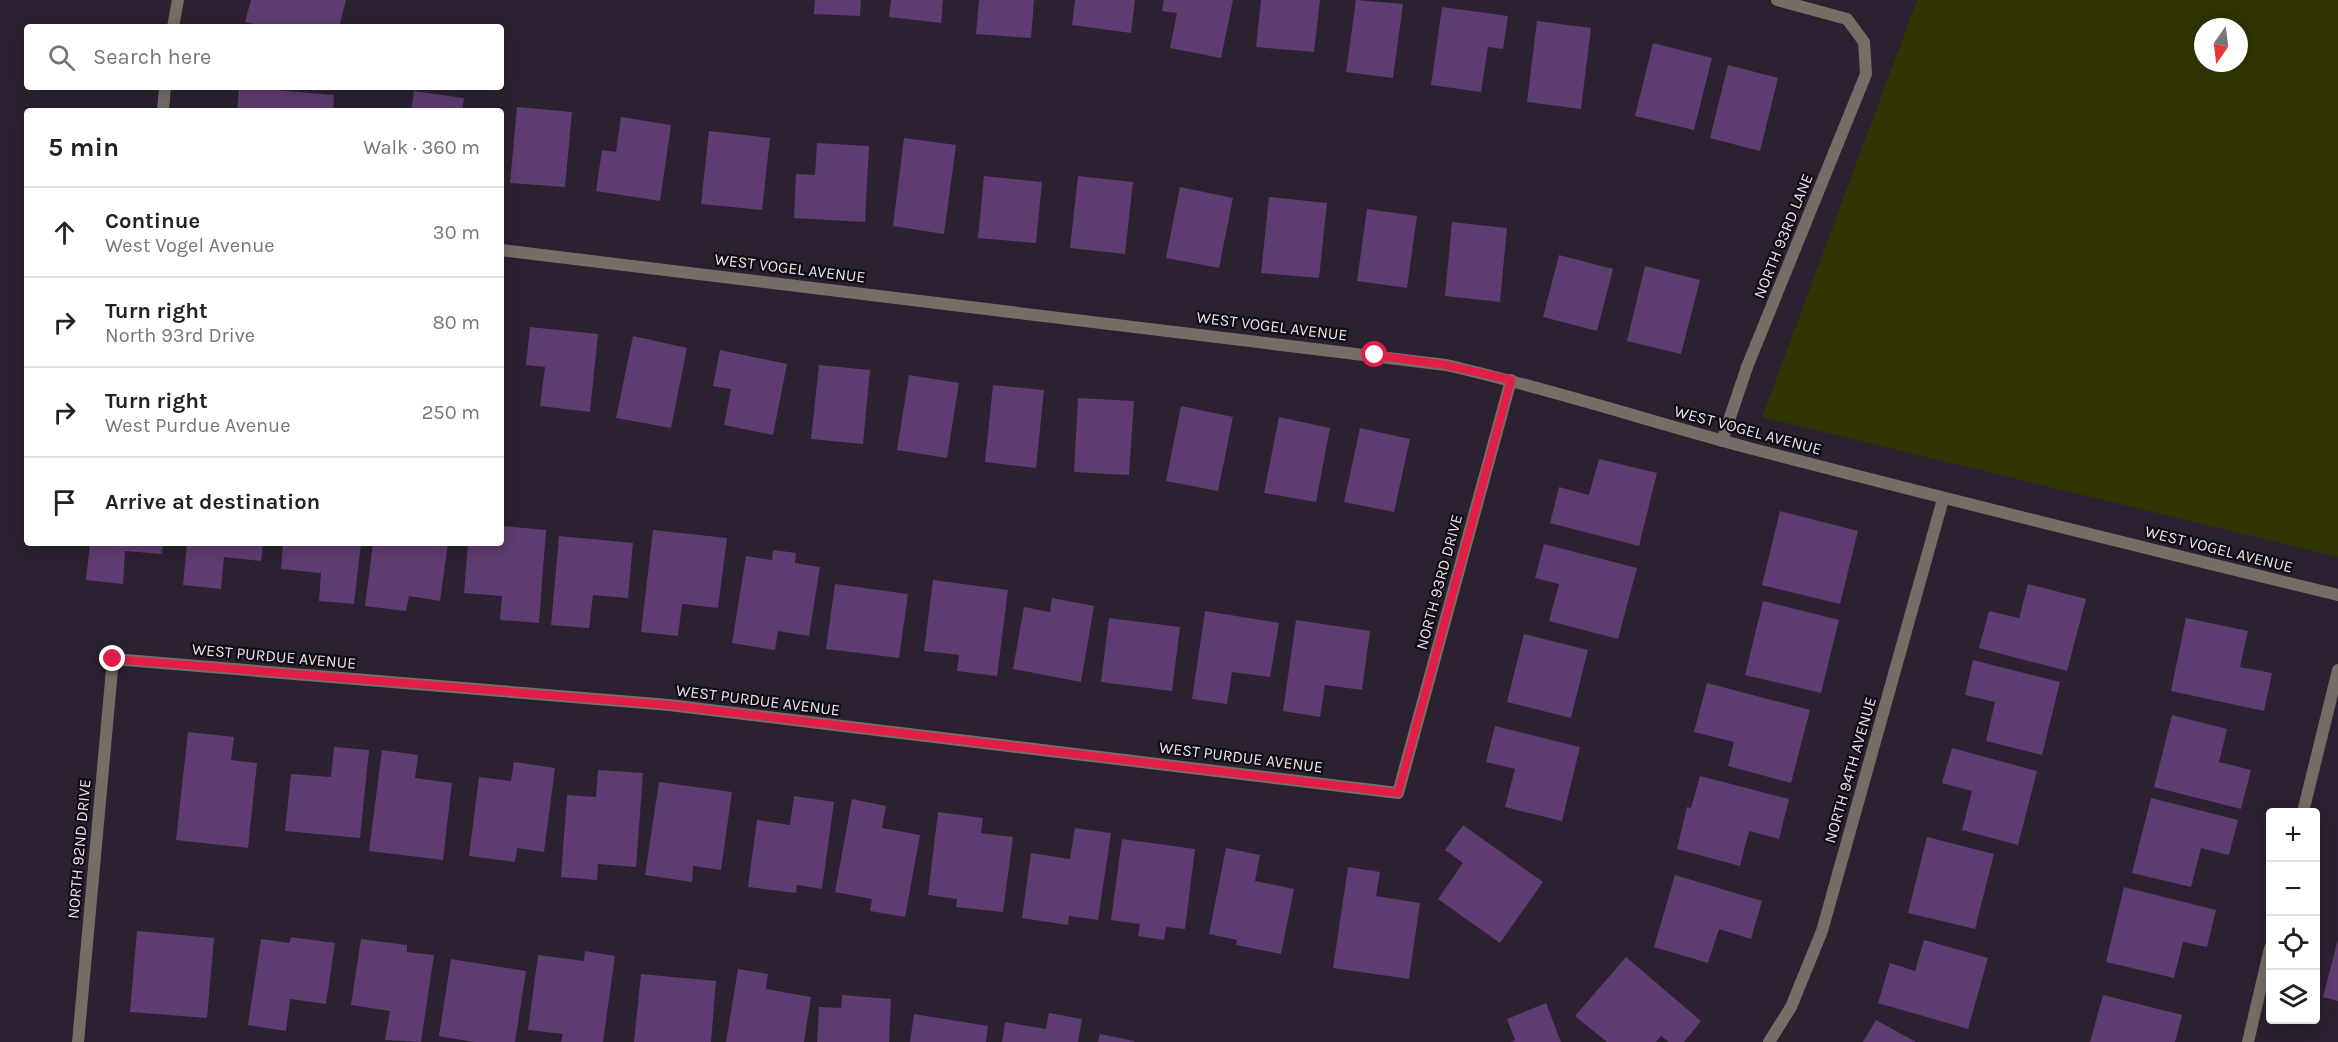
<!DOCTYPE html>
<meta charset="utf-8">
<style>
:root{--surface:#fff;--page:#f6f6f6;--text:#222;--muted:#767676;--line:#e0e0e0}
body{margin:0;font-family:Karla,sans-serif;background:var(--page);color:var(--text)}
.controls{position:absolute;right:18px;bottom:18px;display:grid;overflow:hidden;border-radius:6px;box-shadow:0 3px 15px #0003}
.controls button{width:54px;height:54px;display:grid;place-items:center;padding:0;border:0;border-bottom:2px solid var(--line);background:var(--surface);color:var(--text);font:30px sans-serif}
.compass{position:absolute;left:2194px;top:18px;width:54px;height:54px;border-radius:50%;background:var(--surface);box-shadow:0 3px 15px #0003;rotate:194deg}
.stop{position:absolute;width:18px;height:18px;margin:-14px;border:4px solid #e11d48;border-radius:50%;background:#fff}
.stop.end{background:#e11d48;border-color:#fff;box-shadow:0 2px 6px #0008}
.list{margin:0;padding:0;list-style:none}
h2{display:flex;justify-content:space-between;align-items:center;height:78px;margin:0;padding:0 24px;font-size:26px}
h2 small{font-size:20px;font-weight:400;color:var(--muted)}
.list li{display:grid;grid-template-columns:39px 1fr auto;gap:18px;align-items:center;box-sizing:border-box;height:90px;padding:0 24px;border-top:2px solid var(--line)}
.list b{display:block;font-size:22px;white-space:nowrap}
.list p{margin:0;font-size:20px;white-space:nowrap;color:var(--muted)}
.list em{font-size:20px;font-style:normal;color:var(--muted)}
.icon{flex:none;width:33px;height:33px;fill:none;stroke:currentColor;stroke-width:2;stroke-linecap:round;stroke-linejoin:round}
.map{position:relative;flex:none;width:2338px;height:1042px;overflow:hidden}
.search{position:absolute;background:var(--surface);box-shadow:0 3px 15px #0003;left:24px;top:24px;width:480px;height:66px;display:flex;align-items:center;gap:15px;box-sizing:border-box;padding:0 21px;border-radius:6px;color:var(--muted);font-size:22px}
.panel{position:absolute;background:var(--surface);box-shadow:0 3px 15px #0003;left:24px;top:108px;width:480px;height:438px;border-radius:6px}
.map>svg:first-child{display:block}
.green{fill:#313403;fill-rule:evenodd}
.building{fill:#5f3c71}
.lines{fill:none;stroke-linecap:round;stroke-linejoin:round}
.street{stroke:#756d66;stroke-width:12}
.route{stroke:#e11d48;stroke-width:8}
.labels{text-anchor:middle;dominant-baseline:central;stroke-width:4.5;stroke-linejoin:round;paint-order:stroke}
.street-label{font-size:16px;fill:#eae3ee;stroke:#110c14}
</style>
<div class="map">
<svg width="2338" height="1042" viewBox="0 0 2338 1042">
<rect width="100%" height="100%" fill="#2b2131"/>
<!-- green -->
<path class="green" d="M1917 0H2338V557L1762 417ZM2203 27H2239V63H2203Z"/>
<!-- building -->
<g class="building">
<path d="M251 0H346L339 27H266L245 22Z"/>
<path d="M815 0H861L860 16 814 14Z"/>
<path d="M891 0H943L941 23 889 17Z"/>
<path d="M979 0H1034L1031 38 976 34Z"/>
<path d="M1075 0H1135L1131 33 1072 25Z"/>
<path d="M1164 0H1233L1221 58 1170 48 1177 13 1162 11Z"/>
<path d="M1261 0H1320L1314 52 1256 47Z"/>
<path d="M1356 0 1403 4 1393 78 1346 72Z"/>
<path d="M1442 7 1508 16 1503 49 1488 47 1481 92 1431 85Z"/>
<path d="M1537 21 1591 28 1581 109 1527 102Z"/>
<path d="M1653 43 1712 58 1694 130 1635 116Z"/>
<path d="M1728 65 1778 78 1760 151 1710 138Z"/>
<path d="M239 87 334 95 333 111H237Z"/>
<path d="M414 91 464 98 462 111H411Z"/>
<path d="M517 107 572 112 565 187 510 183Z"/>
<path d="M621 117 671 125 660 201 596 191 602 150 616 152Z"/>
<path d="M709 131 770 138 762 210 701 204Z"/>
<path d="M904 138 956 145 944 234 893 226Z"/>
<path d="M817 143 869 146 865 222 794 218 796 174 815 175Z"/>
<path d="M984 176 1042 182 1036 243 978 238Z"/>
<path d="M1078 176 1133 182 1125 254 1070 248Z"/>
<path d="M1180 187 1233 198 1219 268 1166 258Z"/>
<path d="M1269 197 1327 203 1319 278 1261 273Z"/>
<path d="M1367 209 1417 216 1407 288 1357 281Z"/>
<path d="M1452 222 1507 228 1500 302 1445 296Z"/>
<path d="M1559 255 1613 269 1597 331 1543 317Z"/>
<path d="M1645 266 1700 280 1681 354 1627 341Z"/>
<path d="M530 327 598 334 590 412 540 406 545 367 526 365Z"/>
<path d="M633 336 687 348 671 428 616 418Z"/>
<path d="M720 350 787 364 773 435 724 425 731 389 713 386Z"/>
<path d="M819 365 870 370 863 444 811 439Z"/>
<path d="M909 375 959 383 947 458 897 450Z"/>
<path d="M993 385 1044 390 1036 468 985 462Z"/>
<path d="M1078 398 1134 401 1129 475 1074 472Z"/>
<path d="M1181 406 1233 417 1218 491 1166 481Z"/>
<path d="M1279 417 1330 428 1316 502 1264 493Z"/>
<path d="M1360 428 1410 439 1394 512 1344 502Z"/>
<path d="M1599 459 1657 473 1639 546 1550 523 1559 487 1589 495Z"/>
<path d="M1780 511 1858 531 1840 604 1762 585Z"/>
<path d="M501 526 546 530 539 623 500 620 502 596 464 593 468 543H501Z"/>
<path d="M653 530 727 538 718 608 682 604 678 636 641 632Z"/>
<path d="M559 536 633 543 628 598 593 595 589 628 551 625Z"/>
<path d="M90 543H163L162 554 125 551 123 584 86 580Z"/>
<path d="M187 543H263L261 561 224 557 221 589 183 585Z"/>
<path d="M283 543H361L354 604 319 601 321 573 281 569Z"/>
<path d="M373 543H448L440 601 409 596 406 611 365 606Z"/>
<path d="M1544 544 1637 568 1618 639 1549 621 1559 584 1535 578Z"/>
<path d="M773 550 796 553 795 563 820 567 809 636 778 631 775 650 732 643 746 556 772 560Z"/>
<path d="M933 580 1008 590 997 676 957 671 959 655 924 651Z"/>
<path d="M835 584 908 594 899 658 826 649Z"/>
<path d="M2028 584 2086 599 2067 671 1979 648 1989 611 2019 618Z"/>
<path d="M1052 598 1094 606 1081 682 1013 669 1024 607 1050 612Z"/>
<path d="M1763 601 1839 620 1821 693 1745 675Z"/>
<path d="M1205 611 1279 623 1270 677 1232 672 1227 704 1192 699Z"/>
<path d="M1109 618 1180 627 1172 691 1101 682Z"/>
<path d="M2186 618 2248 631 2240 667 2272 673 2264 711 2171 691Z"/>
<path d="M1296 620 1370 631 1362 690 1325 685 1320 717 1283 711Z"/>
<path d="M1524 634 1588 650 1571 718 1507 702Z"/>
<path d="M1973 660 2060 682 2042 755 1986 741 1995 702 1965 695Z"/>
<path d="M1707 683 1810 710 1791 783 1728 766 1734 742 1694 732Z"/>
<path d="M2172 715 2227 729 2219 762 2251 770 2241 809 2154 787Z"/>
<path d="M1495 726 1580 747 1562 821 1505 807 1515 769 1486 762Z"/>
<path d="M188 732 234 737 231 760 257 763 248 848 176 840Z"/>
<path d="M334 747 369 750 360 838 285 831 291 774 331 777Z"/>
<path d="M1952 748 2037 771 2018 845 1962 830 1972 791 1942 783Z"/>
<path d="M382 750 418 755 415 778 452 783 443 860 369 851Z"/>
<path d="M514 762 555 768 544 852 517 848 515 862 469 856 479 777 511 781Z"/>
<path d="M598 770 643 773 636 867 598 864 597 880 561 877 567 795 596 797Z"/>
<path d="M1700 776 1789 799 1779 839 1749 831 1740 866 1677 849 1687 807 1691 808Z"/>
<path d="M659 782 732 792 721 870 693 866 692 882 645 875Z"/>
<path d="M794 796 834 802 822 889 797 885 796 893 748 887 757 820 790 825Z"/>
<path d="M2151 798 2238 820 2229 855 2201 848 2191 887 2132 873Z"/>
<path d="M852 799 886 806 882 828 920 835 905 917 870 911 872 899 835 892Z"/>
<path d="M938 812 983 818 981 833 1013 837 1003 912 956 907 957 899 928 895Z"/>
<path d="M1463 825 1543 882 1500 943 1438 899 1463 863 1445 850Z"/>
<path d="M1075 828 1111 833 1098 920 1069 916 1068 925 1022 918 1031 853 1070 859Z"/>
<path d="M1927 837 1994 854 1975 929 1908 913Z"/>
<path d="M1122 839 1195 849 1185 929 1166 927 1164 940 1138 936 1140 924 1111 920Z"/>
<path d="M1226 848 1260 855 1255 881 1294 889 1281 954 1236 945 1237 940 1209 934Z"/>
<path d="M1348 867 1380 872 1376 896 1420 903 1409 979 1333 968Z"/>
<path d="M1675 875 1762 901 1751 939 1719 929 1708 963 1654 947Z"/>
<path d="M2124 887 2216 910 2207 947 2183 942 2174 978 2106 962Z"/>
<path d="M137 931 214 938 207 1018 130 1012Z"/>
<path d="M291 937 335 943 326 1004 290 999 286 1031 248 1025 261 939 289 943Z"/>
<path d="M361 939 407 945V952L434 955 421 1042 385 1040 390 1011 351 1005Z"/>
<path d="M2338 939V1001L2323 997Z"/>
<path d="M1924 940 1988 958 1968 1029 1878 1003 1890 963 1915 971Z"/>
<path d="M585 951 615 956 603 1042H561L563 1034 528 1030 538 955 584 961Z"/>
<path d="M1626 957 1701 1021 1684 1042H1669L1661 1036 1656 1042H1607L1575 1016Z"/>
<path d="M451 959 526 971 515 1042H473L439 1036Z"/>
<path d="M738 969 768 974 766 989 811 997 804 1042H726Z"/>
<path d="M641 974 716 981 711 1042H634Z"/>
<path d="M842 995 891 999 889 1042H817L819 1007 841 1008Z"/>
<path d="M2103 995 2182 1015 2175 1042H2090Z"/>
<path d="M1546 1003 1561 1042H1511L1515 1040 1507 1019Z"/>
<path d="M1049 1013 1082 1019 1078 1042H1002L1005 1022 1046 1029Z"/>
<path d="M914 1014 988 1026 986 1042H910Z"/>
<path d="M1876 1020 1916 1042H1863Z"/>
<path d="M1100 1034 1134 1041V1042H1098Z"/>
</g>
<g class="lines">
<!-- street -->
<g class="street">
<path d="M173 27 178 0"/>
<path d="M163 111 165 87"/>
<path d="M501 250 1446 365C1548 388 1648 421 1749 448 1945 499 2141 547 2338 595"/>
<path d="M1722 441 1747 367 1866 74 1864 42 1847 19 1777 0"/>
<path d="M2303 812 2338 670"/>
<path d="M78 1042 113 659 669 705 1398 793 1511 380"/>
<path d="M1769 1042 1791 1007 1822 931 1943 499"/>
<path d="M2248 1042 2270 948"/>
</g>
</g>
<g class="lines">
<!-- route -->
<path class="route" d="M113 659 669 705 1398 793 1511 380 1446 365 1375 355"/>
</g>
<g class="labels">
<!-- street labels -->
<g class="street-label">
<text transform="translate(1783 236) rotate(-68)">NORTH 93RD LANE</text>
<text transform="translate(790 268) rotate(7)">WEST VOGEL AVENUE</text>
<text transform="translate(1272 326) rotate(7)">WEST VOGEL AVENUE</text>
<text transform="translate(1748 430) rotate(15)">WEST VOGEL AVENUE</text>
<text transform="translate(2219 549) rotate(14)">WEST VOGEL AVENUE</text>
<text transform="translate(1439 582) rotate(-75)">NORTH 93RD DRIVE</text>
<text transform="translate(274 656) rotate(5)">WEST PURDUE AVENUE</text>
<text transform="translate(758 700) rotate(7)">WEST PURDUE AVENUE</text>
<text transform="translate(1241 757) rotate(7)">WEST PURDUE AVENUE</text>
<text transform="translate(1850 770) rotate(-74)">NORTH 94TH AVENUE</text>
<text transform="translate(79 849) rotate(-85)">NORTH 92ND DRIVE</text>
</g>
</g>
</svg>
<div class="controls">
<button>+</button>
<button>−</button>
<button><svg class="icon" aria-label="locate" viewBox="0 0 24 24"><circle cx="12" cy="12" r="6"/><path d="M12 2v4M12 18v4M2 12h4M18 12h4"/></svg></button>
<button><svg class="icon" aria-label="layers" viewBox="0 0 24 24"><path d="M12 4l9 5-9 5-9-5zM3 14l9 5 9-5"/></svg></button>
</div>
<svg class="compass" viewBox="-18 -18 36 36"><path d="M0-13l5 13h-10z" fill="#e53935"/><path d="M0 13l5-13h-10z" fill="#767676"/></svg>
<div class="stop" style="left:1375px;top:355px"></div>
<div class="stop end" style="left:113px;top:659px"></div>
<div class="search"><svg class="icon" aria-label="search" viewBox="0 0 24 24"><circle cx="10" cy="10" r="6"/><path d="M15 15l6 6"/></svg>Search here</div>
<section class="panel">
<h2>5 min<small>Walk · 360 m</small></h2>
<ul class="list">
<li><svg class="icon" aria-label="ahead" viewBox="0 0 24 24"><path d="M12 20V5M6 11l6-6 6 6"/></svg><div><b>Continue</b><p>West Vogel Avenue</p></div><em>30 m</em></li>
<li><svg class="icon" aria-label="right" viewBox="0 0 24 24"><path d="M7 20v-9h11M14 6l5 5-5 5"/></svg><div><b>Turn right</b><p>North 93rd Drive</p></div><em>80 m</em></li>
<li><svg class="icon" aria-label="right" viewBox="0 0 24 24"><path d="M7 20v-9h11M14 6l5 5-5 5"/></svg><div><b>Turn right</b><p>West Purdue Avenue</p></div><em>250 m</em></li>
<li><svg class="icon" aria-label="arrive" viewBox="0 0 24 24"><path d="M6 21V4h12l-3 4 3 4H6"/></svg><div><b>Arrive at destination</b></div></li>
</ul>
</section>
</div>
